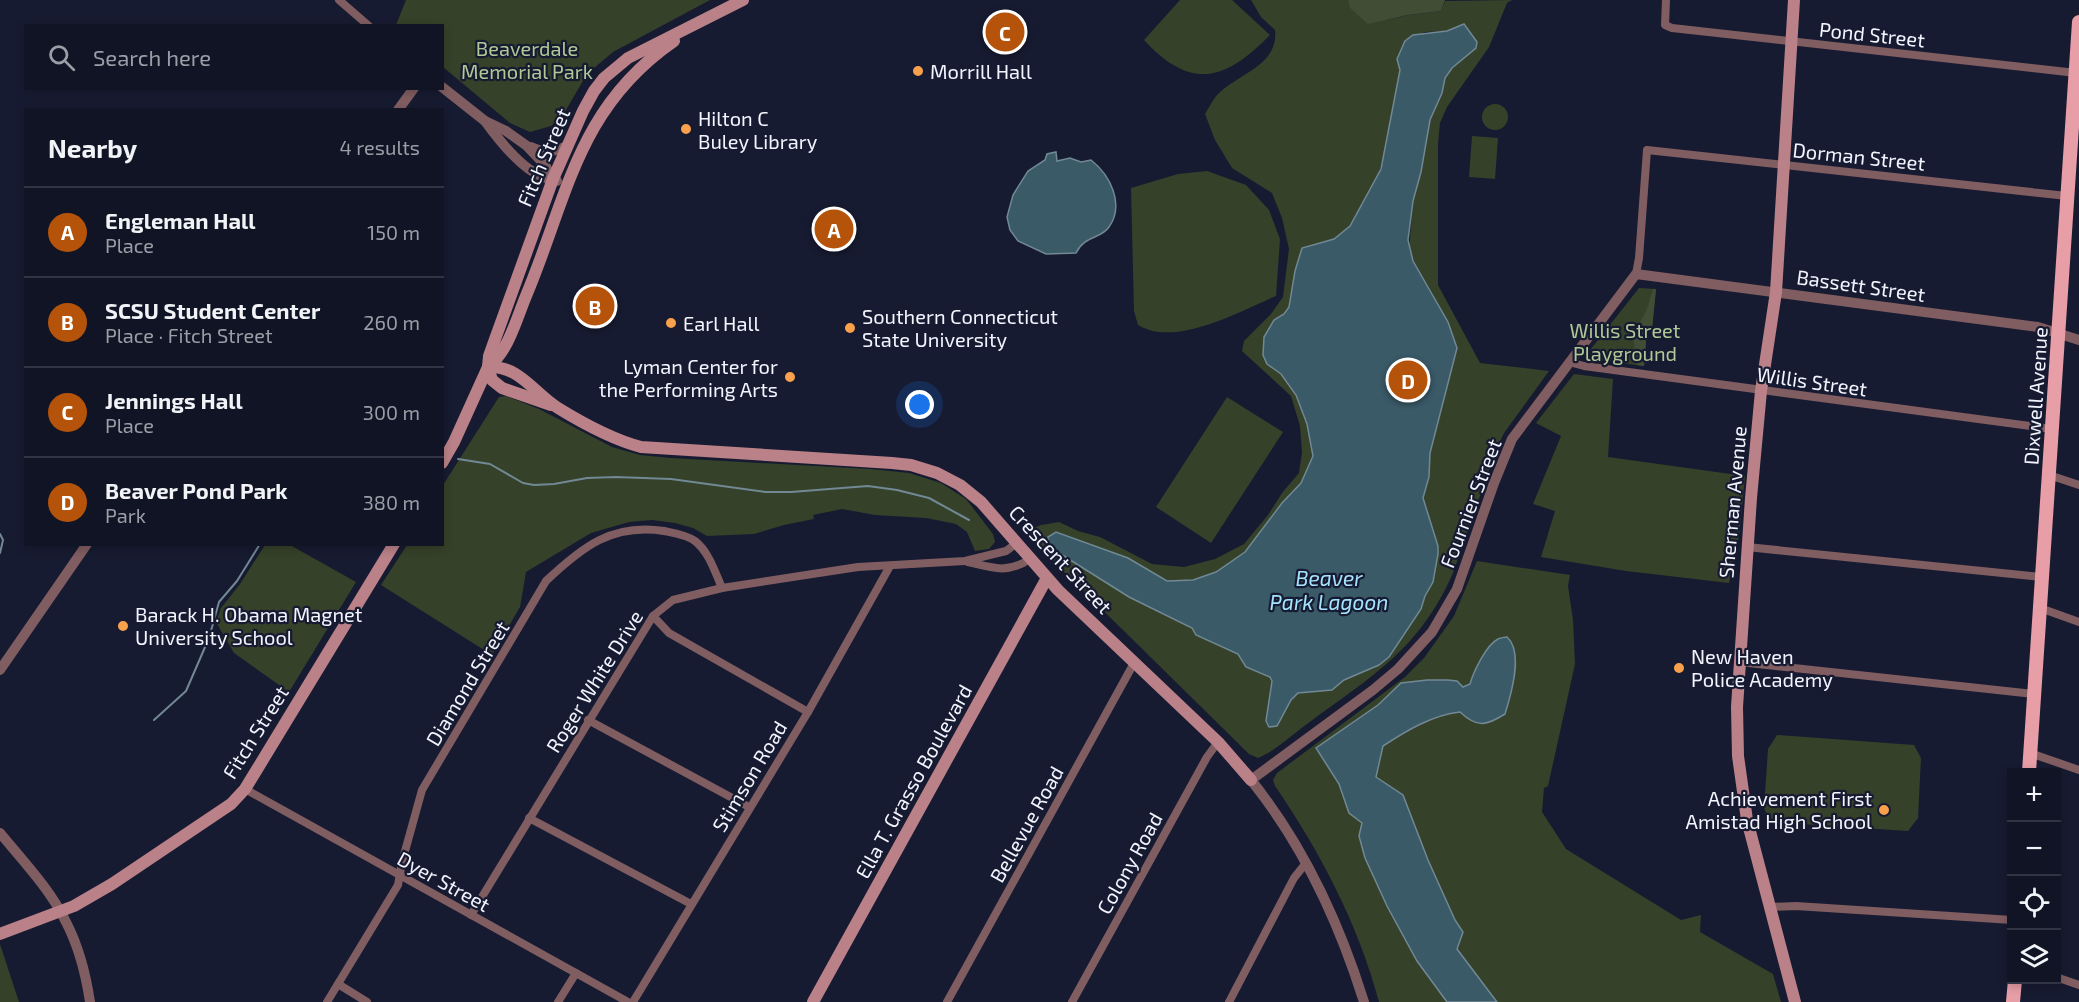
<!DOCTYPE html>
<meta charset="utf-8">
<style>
:root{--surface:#111425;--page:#1e2132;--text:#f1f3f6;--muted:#9c9ea7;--line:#303342;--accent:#b45309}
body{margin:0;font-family:"Exo 2",sans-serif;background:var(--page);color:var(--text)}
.controls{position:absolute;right:18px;bottom:18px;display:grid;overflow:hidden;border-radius:0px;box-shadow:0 3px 9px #0003}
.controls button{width:54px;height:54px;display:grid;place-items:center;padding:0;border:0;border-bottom:2px solid var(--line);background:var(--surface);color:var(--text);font:30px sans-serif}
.you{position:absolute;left:920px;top:405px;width:21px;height:21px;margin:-15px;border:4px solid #fff;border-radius:50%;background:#1a73e8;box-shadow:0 0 0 9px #1a73e833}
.badge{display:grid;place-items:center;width:39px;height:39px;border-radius:50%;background:var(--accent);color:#fff;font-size:20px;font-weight:700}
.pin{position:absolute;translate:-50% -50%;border:3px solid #fff;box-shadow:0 2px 6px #0006}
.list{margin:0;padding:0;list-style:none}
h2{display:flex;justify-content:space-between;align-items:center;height:78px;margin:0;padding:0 24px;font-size:26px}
h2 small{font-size:20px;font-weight:400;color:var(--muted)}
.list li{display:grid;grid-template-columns:39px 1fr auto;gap:18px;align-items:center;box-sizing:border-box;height:90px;padding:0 24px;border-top:2px solid var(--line)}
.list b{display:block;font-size:22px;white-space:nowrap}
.list p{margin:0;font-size:20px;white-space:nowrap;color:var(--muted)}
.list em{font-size:20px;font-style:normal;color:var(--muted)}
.icon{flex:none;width:33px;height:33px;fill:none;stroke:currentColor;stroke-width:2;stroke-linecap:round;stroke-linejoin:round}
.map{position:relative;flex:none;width:2079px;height:1002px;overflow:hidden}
.search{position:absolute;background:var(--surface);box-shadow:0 3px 9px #0003;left:24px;top:24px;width:420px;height:66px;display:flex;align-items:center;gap:15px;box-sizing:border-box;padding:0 21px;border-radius:0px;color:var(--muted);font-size:22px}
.panel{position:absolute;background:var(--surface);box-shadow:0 3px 9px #0003;left:24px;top:108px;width:420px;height:438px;border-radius:0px}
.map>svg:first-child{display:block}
.green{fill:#354129;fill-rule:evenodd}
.forest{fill:#414d34}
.water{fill:#3a5a68;stroke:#718895;stroke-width:1.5}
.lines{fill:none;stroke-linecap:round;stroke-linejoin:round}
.stream{stroke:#718895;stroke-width:2}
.minor{stroke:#805d61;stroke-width:8}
.tertiary{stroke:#805d61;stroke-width:10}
.secondary{stroke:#ba8188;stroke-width:12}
.primary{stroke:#e79ea7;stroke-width:14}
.poi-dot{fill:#f9a04d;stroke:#171b31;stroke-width:2}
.labels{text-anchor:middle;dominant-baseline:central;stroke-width:4.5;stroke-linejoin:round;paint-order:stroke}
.street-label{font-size:20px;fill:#f2f4fe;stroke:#171b31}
.park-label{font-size:20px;fill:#b0c997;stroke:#171b31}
.poi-label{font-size:20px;fill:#f2f4fe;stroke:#171b31;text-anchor:start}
.water-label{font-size:21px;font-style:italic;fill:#a5e3ff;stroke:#171b31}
</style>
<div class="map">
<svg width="2079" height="1002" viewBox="0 0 2079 1002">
<rect width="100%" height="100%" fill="#171b31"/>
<!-- green -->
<g class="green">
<path d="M406 0H710L613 52 587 74 563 115 551 126 530 132 510 123 443 67 442 26 396 25Z"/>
<path d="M1180 0H1232L1270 35C1225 81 1191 91 1144 40Z"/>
<path d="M1251 0H1381L1386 20 1409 15 1441 11 1445 1 1512 0 1507 3 1489 47 1447 107 1440 123 1438 144V285L1480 363 1549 371 1504 433 1496 450 1453 573C1420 648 1374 675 1311 721 1294 733 1277 750 1258 758L1249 754 1061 569 1027 531 1041 525 1059 522 1078 531 1100 537 1152 564 1184 567 1215 559 1244 544 1268 515 1282 493 1299 473 1302 452 1300 426 1291 396 1242 351 1244 341 1271 314 1283 297 1289 249 1282 218 1272 193 1232 168 1215 140 1205 114C1209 108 1213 99 1218 94 1239 73 1279 65 1275 30L1261 17ZM1464 24 1477 42 1470 52 1452 68 1445 78 1442 93 1430 120 1421 172 1413 201 1409 250 1413 261 1434 296 1353 347 1379 173 1387 141 1400 70 1397 59 1405 41 1425 32 1447 31Z"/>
<circle cx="1495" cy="117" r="13"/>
<path d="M1472 136 1498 138 1495 179 1469 177Z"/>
<path d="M1207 171 1246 185 1269 210 1280 239 1276 296C1240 311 1175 348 1138 325L1134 311 1131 188 1178 174Z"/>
<path d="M1639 288 1656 289 1652 329H1647L1644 366 1590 359 1587 354Z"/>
<path d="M1574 374 1613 379 1608 457 1745 476 1739 536 1729 583 1626 571 1541 557 1555 511 1533 504 1561 436 1536 423Z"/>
<path d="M506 396 539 409 612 447 640 455 671 458 870 469 909 473 941 483 966 499 993 534 995 542 989 549 975 551 967 532 956 524 926 518 875 515 842 509 813 515 814 519 784 525 754 534 707 536 693 528 675 523 652 520 629 522 591 533 526 572 520 607 492 655 381 585 407 545 442 544 443 485 499 397Z"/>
<path d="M1227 397 1283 432 1211 543 1156 507Z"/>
<path d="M265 545H290L356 582 289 692 234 653 216 622 221 608 240 584Z"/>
<path d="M1477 561 1570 575 1568 586 1573 620 1575 664 1548 786 1544 788 1542 812 1566 849 1681 920 1701 915 1700 932 1773 974 1781 1002H1379C1358 924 1321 853 1275 786L1273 780 1277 773 1405 677 1424 658 1454 616Z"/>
<path d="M1777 735 1914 745 1921 758 1918 818 1908 831 1771 822 1764 808 1768 749Z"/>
<path d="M0 944 19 1002H0Z"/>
</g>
<!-- forest -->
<g class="forest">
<path d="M1348 0H1445L1441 11 1408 15 1368 24 1350 8Z"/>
<path d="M1653 289H1656L1652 329H1647L1644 366 1637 365 1633 336 1647 309Z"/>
</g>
<!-- water -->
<g class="water">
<path d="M1464 24 1477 42 1476 48 1452 68 1445 78 1442 93 1430 120 1421 172 1413 201 1408 240 1413 261 1448 322 1457 348 1430 453 1429 477 1423 498 1438 546V554L1433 582 1425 596 1421 609 1389 657 1379 665 1344 680 1332 690 1298 693 1291 700 1277 726 1269 727 1266 721 1272 681 1270 677 1246 667 1238 654 1196 635 1192 628 1129 597 1048 546V537L1056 532 1128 558 1167 581 1193 580 1216 572 1245 552 1282 503 1301 483 1313 456 1307 424 1296 395 1281 374 1267 364 1263 355 1264 337 1274 320 1284 314 1289 307 1295 271 1302 248 1334 239 1350 226 1381 169 1400 70 1397 59 1405 41 1413 35 1447 31Z"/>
<path d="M1056 152 1057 161 1070 158 1081 162 1091 160C1110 175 1125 204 1109 227 1101 239 1085 235 1076 253L1046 254 1018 241 1010 230 1007 217 1013 195 1028 171 1045 160 1047 154Z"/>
<path d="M1507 637C1524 652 1511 695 1505 714 1486 726 1477 728 1460 712 1432 715 1406 731 1383 746L1376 777 1403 795 1428 860 1455 920 1463 932 1457 949 1497 1002H1447L1417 961 1387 906 1365 858 1359 836 1362 823 1349 813 1339 784 1316 748 1378 705 1401 683 1427 680H1448L1457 681 1463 687 1470 684C1473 673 1486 645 1498 639 1499 638 1506 637 1507 637Z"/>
</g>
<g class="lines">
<!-- stream -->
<g class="stream">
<path d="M458 459 490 464 523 483 534 485 554 484 587 478 616 477 671 479 765 492H791L868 486 897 490 929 498 969 520"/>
<path d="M0 534 3 540 0 553"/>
<path d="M154 720 186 691 209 638 219 602 237 581 260 544"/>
</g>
<!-- minor -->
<g class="minor">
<path d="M339 0 369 26"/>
<path d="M1666 0 1665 25 1672 28 2076 73"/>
<path d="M1636 274 1639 258 1647 150 2067 196"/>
<path d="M1569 362 1584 366 2052 429"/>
<path d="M2049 475 2079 485"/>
<path d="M1747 547 2042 577"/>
<path d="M968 562C992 568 1008 574 1030 559"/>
<path d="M2040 608 2079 622"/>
<path d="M653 616 669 633 808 712"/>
<path d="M1739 662 2034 694"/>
<path d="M588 720 749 807"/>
<path d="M2030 753 2079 770"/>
<path d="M245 789 628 1002"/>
<path d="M529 818 691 904"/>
<path d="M1770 907 1796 906 2012 920"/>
<path d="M471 915 653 616 673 600 722 588 858 567 965 561 1006 551 1017 543"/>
<path d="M2056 977 2079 985"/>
<path d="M338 984 367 1002"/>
<path d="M327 1002 398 885 402 862 422 790 546 581C582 547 612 523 664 531 674 533 687 535 695 541 709 552 715 572 722 588"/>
<path d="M558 1002 576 973"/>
<path d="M633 1002 808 712 890 566"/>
<path d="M947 1002 1134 663"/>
<path d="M1072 1002 1207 757 1218 742"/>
<path d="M1229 1002 1294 878 1306 863"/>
</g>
<!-- tertiary -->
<g class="tertiary">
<path d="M442 87 485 121 506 131 527 146 545 165 553 179"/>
<path d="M398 110 414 88"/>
<path d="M485 121C498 139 522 169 543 177 547 179 552 179 557 181"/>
<path d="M531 147C546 154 553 152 567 146"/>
<path d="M0 670 87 544"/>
<path d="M0 833C23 861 50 889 66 922 79 947 86 975 90 1002"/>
<path d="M1364 1002C1339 922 1304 846 1251 780L1373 690 1398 669 1432 632 1457 589 1494 483 1512 439 1636 274 2038 327 2079 340"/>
</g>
<!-- secondary -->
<g class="secondary">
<path d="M1794 0 1776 292 1761 391 1751 498 1737 707 1738 756 1747 820 1795 1002"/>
<path d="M488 367C519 365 534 393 558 408 584 424 611 439 641 447L892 463 911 465 937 473 960 485 981 502 1058 590 1218 742 1251 780"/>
<path d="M488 367C509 350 516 320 526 296 568 196 577 108 674 41"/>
<path d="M488 367 492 380 502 388 551 405"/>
<path d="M442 463 454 442 488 367 489 356 494 342 553 179 583 111 594 91 604 78 628 58 743 0"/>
<path d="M0 934 74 906 112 884 231 804 245 789 256 771 394 544"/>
<path d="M813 1002 1047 578"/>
</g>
<!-- primary -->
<g class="primary">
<path d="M2029 772 2079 22"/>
<path d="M2013 1002 2015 980"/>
</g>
</g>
<!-- markers -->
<g class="poi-dot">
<circle cx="918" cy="71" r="6"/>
<circle cx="686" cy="129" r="6"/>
<circle cx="671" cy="323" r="6"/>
<circle cx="850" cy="328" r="6"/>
<circle cx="790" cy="377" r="6"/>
<circle cx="123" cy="626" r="6"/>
<circle cx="1679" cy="668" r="6"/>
<circle cx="1884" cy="810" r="6"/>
</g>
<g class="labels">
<!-- street labels -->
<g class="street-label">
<text transform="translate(1872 34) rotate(6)">Pond Street</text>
<text transform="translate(1859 156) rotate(6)">Dorman Street</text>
<text transform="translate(543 157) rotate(-67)">Fitch Street</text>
<text transform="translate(1861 285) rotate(8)">Bassett Street</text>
<text transform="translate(1812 381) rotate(8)">Willis Street</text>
<text transform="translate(2035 396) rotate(-86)">Dixwell Avenue</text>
<text transform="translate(1732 502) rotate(-85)">Sherman Avenue</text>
<text transform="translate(1470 503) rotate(-69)">Fournier Street</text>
<text transform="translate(1061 559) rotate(47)">Crescent Street</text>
<text transform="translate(594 681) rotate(-58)">Roger White Drive</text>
<text transform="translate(467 683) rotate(-59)">Diamond Street</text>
<text transform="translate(255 732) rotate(-58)">Fitch Street</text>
<text transform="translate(749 776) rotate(-59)">Stimson Road</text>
<text transform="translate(913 781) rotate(-61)">Ella T. Grasso Boulevard</text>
<text transform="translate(1026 824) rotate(-61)">Bellevue Road</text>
<text transform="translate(1129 863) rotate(-61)">Colony Road</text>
<text transform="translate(444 881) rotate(29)">Dyer Street</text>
</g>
<!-- park labels -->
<g class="park-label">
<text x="527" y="48">Beaverdale<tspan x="527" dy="23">Memorial Park</tspan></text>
<text x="1625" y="330">Willis Street<tspan x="1625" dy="23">Playground</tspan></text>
</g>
<!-- poi labels -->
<g class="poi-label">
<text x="930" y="71">Morrill Hall</text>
<text x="698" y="118">Hilton C<tspan x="698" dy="23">Buley Library</tspan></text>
<text x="862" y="316">Southern Connecticut<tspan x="862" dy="23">State University</tspan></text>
<text x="683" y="323">Earl Hall</text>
<text x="778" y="366" text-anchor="end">Lyman Center for<tspan x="778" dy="23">the Performing Arts</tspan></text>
<text x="135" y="614">Barack H. Obama Magnet<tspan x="135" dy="23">University School</tspan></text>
<text x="1691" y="656">New Haven<tspan x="1691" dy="23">Police Academy</tspan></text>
<text x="1872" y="798" text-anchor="end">Achievement First<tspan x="1872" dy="23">Amistad High School</tspan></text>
</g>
<!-- water labels -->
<g class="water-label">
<text x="1329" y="577">Beaver<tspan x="1329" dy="24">Park Lagoon</tspan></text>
</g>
</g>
</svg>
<div class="controls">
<button>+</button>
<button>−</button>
<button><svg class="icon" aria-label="locate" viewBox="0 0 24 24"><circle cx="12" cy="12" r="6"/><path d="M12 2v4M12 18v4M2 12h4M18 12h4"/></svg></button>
<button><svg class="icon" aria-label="layers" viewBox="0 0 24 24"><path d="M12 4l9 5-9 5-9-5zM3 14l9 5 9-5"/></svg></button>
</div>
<div class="you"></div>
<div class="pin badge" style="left:834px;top:229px">A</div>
<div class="pin badge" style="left:595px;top:306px">B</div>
<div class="pin badge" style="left:1005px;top:32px">C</div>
<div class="pin badge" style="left:1408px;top:380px">D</div>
<div class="search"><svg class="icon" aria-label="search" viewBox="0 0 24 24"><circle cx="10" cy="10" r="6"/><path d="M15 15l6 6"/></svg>Search here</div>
<section class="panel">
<h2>Nearby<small>4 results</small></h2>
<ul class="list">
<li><span class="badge">A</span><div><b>Engleman Hall</b><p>Place</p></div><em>150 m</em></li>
<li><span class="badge">B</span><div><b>SCSU Student Center</b><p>Place · Fitch Street</p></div><em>260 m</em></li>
<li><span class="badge">C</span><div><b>Jennings Hall</b><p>Place</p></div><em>300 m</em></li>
<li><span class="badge">D</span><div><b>Beaver Pond Park</b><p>Park</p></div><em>380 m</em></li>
</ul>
</section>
</div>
